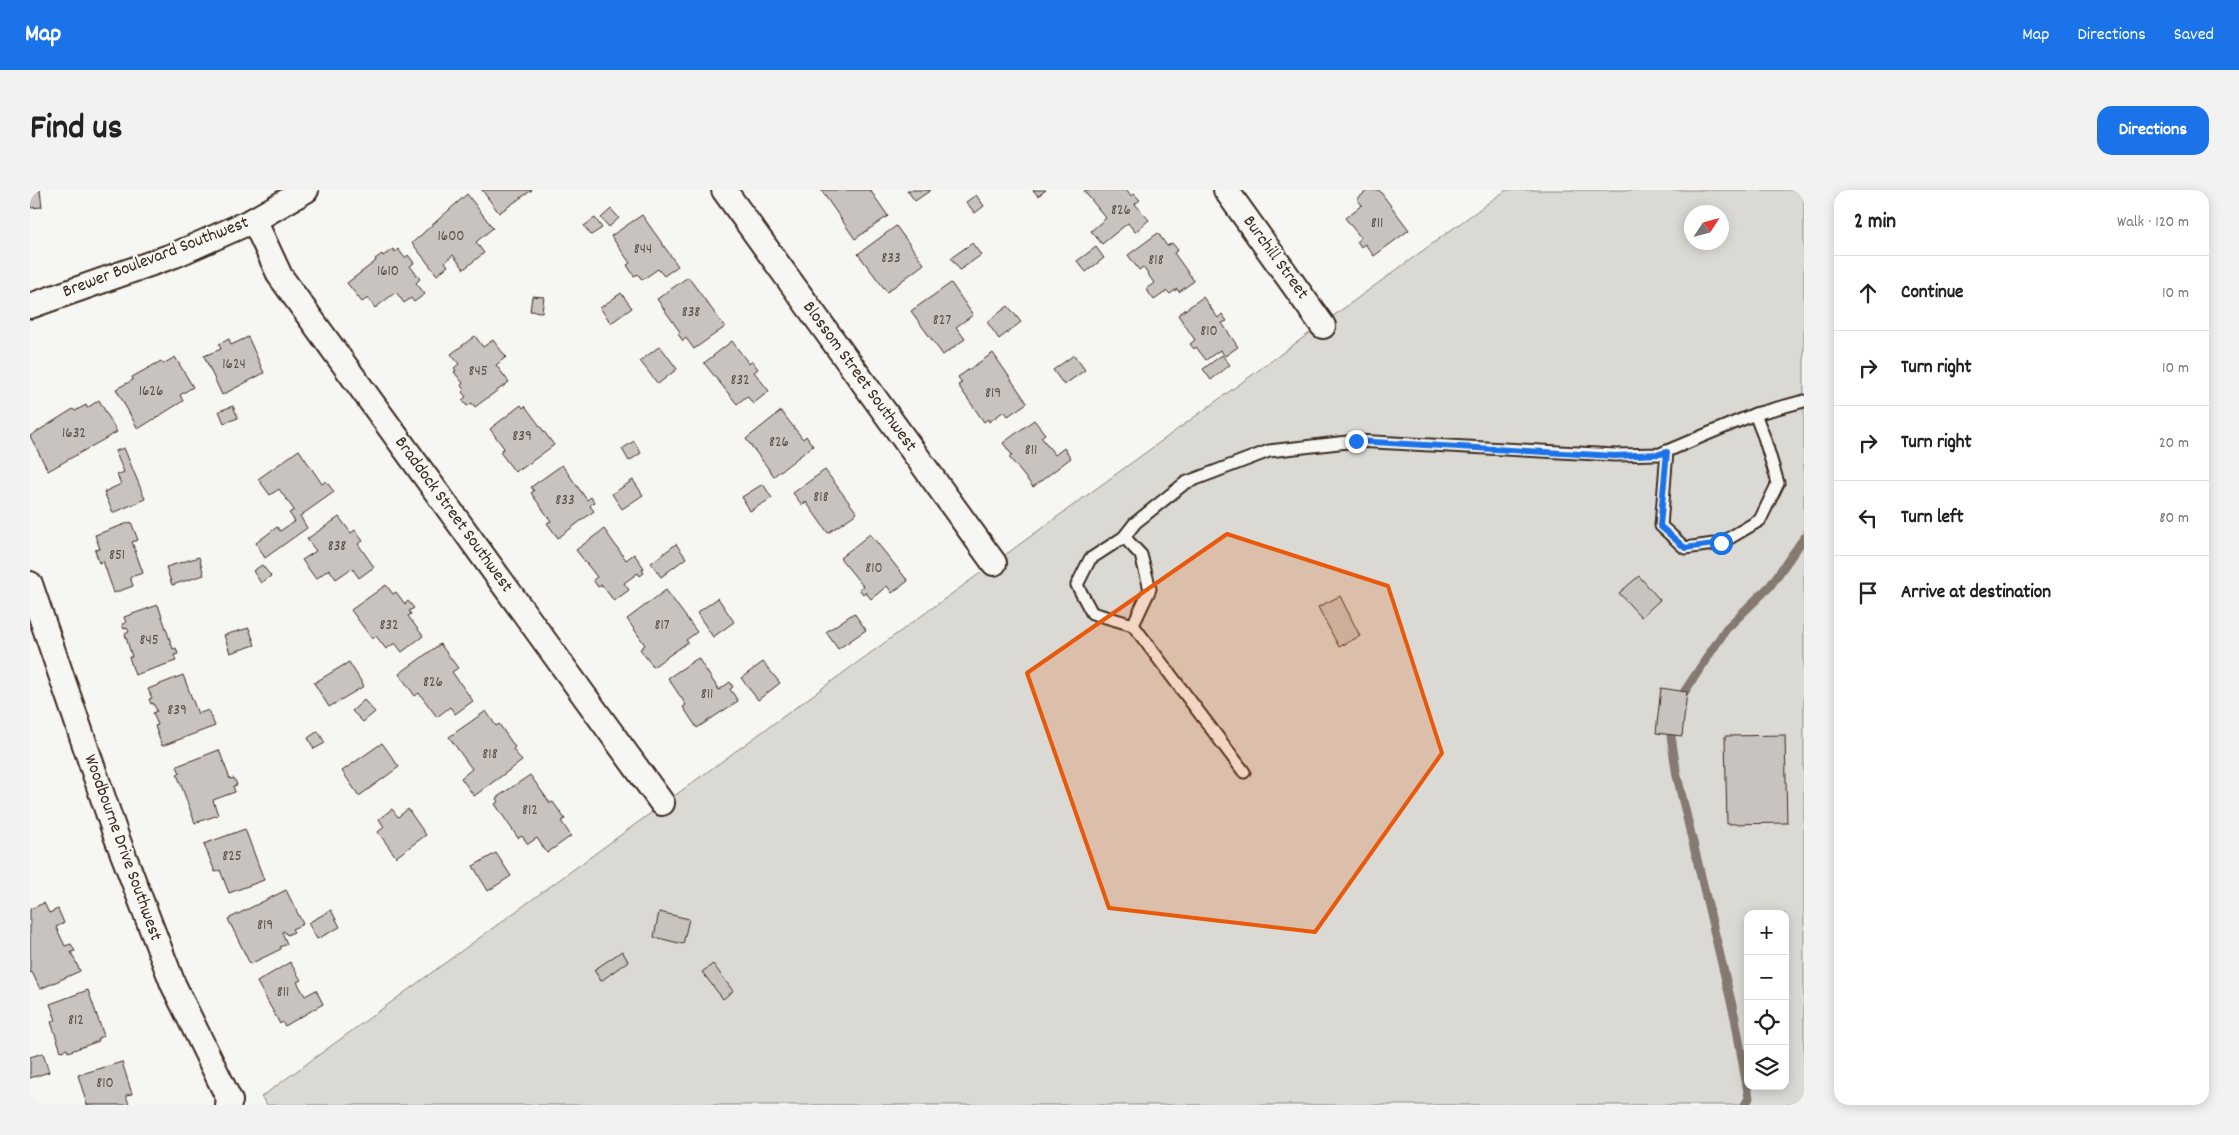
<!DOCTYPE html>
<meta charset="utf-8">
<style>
:root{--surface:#fff;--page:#f2f2f2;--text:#222;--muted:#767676;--line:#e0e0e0;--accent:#1a73e8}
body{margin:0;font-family:Dekko,sans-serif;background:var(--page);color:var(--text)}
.controls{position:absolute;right:15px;bottom:15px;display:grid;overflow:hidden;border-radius:10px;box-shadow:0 2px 12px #0003}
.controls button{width:45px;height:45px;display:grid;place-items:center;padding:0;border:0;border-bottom:1px solid var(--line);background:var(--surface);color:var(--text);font:25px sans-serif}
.compass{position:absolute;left:1654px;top:15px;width:45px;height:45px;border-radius:50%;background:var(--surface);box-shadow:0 2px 12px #0003;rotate:54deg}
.stop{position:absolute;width:15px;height:15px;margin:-11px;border:4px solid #1a73e8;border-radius:50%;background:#fff}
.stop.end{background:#1a73e8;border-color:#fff;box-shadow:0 1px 5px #0008}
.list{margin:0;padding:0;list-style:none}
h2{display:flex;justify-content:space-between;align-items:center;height:65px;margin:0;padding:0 20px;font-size:21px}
h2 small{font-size:16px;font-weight:400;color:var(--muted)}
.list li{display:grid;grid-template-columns:32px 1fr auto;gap:15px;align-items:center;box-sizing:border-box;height:75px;padding:0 20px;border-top:1px solid var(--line)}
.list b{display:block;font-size:19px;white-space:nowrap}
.list em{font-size:16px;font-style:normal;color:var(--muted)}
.icon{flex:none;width:28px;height:28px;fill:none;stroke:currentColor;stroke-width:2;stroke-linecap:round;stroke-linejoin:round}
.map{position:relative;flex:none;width:1774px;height:915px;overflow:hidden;border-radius:15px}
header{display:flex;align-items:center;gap:30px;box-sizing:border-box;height:70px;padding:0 25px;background:var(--accent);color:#fff}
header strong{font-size:24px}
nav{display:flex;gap:28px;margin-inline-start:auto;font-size:18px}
.intro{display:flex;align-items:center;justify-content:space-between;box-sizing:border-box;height:120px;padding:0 30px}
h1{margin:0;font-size:35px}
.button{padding:12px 22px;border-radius:15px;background:var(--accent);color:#fff;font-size:18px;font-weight:700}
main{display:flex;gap:30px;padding:0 30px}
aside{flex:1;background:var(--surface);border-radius:15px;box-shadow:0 2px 12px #0003}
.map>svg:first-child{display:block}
.green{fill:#dad9d3;stroke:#8a8278;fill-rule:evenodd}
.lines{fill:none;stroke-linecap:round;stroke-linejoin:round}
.stream{stroke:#857a71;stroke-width:9}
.building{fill:#c8c3be;stroke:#3b2a1e}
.lane-casing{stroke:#3b2a1e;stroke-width:15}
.street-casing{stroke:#3b2a1e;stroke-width:28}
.lane{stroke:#f6f6f2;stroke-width:11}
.street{stroke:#f6f6f2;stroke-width:24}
.route{stroke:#1a73e8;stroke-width:6}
.marked{fill:#e8590c;fill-opacity:0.2;stroke:#e8590c;stroke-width:4;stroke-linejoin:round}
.labels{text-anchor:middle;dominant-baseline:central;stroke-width:4.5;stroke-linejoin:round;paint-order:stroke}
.number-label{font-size:15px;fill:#5e5046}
.street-label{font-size:18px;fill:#3b2a1e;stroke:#f6f6f2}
</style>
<header>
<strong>Map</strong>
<nav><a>Map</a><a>Directions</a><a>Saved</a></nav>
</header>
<div class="intro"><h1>Find us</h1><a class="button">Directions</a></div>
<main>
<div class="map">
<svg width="1774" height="915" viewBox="0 0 1774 915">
<rect width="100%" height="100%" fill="#f6f6f2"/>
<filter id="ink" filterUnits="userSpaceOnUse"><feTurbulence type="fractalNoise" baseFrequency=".02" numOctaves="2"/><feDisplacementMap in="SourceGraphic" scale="10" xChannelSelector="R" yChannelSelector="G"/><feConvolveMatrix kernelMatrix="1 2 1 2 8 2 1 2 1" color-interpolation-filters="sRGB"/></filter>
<g filter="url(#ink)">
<!-- green -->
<path class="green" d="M1476 0H1774V915H237L231 907ZM1662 22H1692V52H1662ZM1718 724H1755V896H1718Z"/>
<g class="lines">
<!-- stream -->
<g class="stream">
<path d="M1650 512 1651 507 1696 439 1740 396 1774 348"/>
<path d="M1644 535 1641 546 1647 586 1705 828 1719 908 1715 915"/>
</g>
</g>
<!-- building -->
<g class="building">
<path d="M0 0H10L12 17 0 18Z"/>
<path d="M452 0H502L469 23Z"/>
<path d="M791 0H840L858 26 825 49Z"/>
<path d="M877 0H901L885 11Z"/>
<path d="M1003 0H1016L1008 6Z"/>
<path d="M1056 0H1097L1101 6 1104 4 1110 10 1105 14 1119 30 1105 42 1098 33 1072 54 1061 41 1076 28 1054 1Z"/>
<path d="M1338 0H1349L1379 40 1344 66 1335 54 1331 57 1327 51 1331 48 1315 28 1332 15 1327 9Z"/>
<path d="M437 4 463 38 446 52 454 63 434 79 423 65 415 72 418 76 407 85 382 53Z"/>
<path d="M946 5 954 16 945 23 936 12Z"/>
<path d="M581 19 589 28 579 37 571 28Z"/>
<path d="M612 25 648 76 634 86 628 79 612 90 608 84 604 86 597 75 600 73 581 46Z"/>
<path d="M565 28 572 38 561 45 554 36Z"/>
<path d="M866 36 894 74 857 102 828 64Z"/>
<path d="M1128 43 1137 56 1142 53 1148 60 1144 63 1164 91 1149 102 1147 99 1140 104 1137 101 1124 110 1116 99 1124 93 1113 77 1109 80 1098 65Z"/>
<path d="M942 53 951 65 930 80 921 68Z"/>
<path d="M1066 57 1074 68 1056 82 1047 71Z"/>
<path d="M363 59 365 62 368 59 375 68 378 65 384 73 380 76 390 89 386 93 395 104 384 112 381 108 374 113 366 102 345 118 338 108 332 112 317 93 346 71 345 69 352 64 353 66Z"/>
<path d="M658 87 695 137 664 159 656 148 653 151 648 144 650 142 627 109Z"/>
<path d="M921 93 943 125 926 137 935 149 913 165 881 121Z"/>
<path d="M591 103 602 118 581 133 570 118Z"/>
<path d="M502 106 514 107 512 122 500 121Z"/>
<path d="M1173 107 1188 128 1192 124 1197 131 1192 133 1208 157 1195 166 1190 160 1176 170 1166 157 1164 159 1160 154 1165 150 1148 125Z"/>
<path d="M978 116 991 132 969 149 957 132Z"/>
<path d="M445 146 453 157 463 150 476 167 466 175 479 192 445 217 442 213 437 216 432 210 436 207 432 202 434 200 431 195 433 193 424 182 426 181 424 178 429 174 421 164Z"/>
<path d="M218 147 234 183 192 205 174 166 191 159 189 154 199 149 201 155Z"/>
<path d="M702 151 719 174 722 171 728 179 724 182 739 201 723 214 717 206 707 214 674 173Z"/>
<path d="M630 156 647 179 628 194 610 171Z"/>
<path d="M963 163 997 213 978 226 974 221 959 232 958 229 954 232 928 195 932 193 928 187Z"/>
<path d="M1044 165 1055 180 1034 195 1023 180Z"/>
<path d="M1192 165 1200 175 1181 190 1173 179Z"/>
<path d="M145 167 163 197 150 205 153 211 108 239 86 199 103 190 102 187 131 171 133 174Z"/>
<path d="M69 210 87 242 18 281 0 246 43 219 45 221 56 215 57 218Z"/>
<path d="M491 215 493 218 495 216 524 255 490 280 489 278 485 282 470 262 474 258 460 239Z"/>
<path d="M203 216 208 228 194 233 189 221Z"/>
<path d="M751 221 773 249 776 246 783 256 744 286 716 249Z"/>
<path d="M1004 230 1015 244 1011 247 1025 265 1034 258 1041 268 1003 297 979 267 982 265 973 253Z"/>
<path d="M604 251 611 263 599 271 592 259Z"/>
<path d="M94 258 115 309 83 323 74 302 91 294 87 285 94 282 85 261Z"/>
<path d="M269 260 292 294 296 291 304 302 270 326 277 338 235 368 226 353 247 337 250 341 265 331 259 323 264 320 249 299 240 305 228 289Z"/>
<path d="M532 275 557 310 561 307 564 312 560 316 564 321 528 348 517 333 521 331 501 303 504 301 501 297Z"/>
<path d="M795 280 827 323 798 343 776 312 772 315 763 303Z"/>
<path d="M603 290 613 305 592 319 582 304Z"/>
<path d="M733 294 742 308 720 321 712 307Z"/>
<path d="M309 327 321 343 325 340 333 351 328 354 344 377 329 388 322 378 306 389 299 379 286 389 272 370 286 361 277 349Z"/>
<path d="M101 332 108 350 102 352 113 383 100 387 103 396 84 403 73 371 69 373 65 360 70 359 65 345Z"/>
<path d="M574 339 596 370 604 364 614 378 612 380 614 383 610 386 608 383 594 393 599 400 584 411 572 395 568 397 563 390 567 387 546 360Z"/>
<path d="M840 344 878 391 862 403 857 396 841 409 835 402 833 404 829 399 833 396 810 368Z"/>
<path d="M646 354 656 368 631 387 621 373Z"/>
<path d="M169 367 174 385 142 395 136 377Z"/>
<path d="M232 375 241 386 231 393 223 381Z"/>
<path d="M1609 386 1630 410 1611 427 1589 403Z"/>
<path d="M356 395 363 404 366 402 375 414 378 411 384 418 379 421 381 424 378 426 393 446 372 462 365 453 356 459 346 446 342 449 321 420Z"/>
<path d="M636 400 667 442 656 450 658 452 623 477 610 459 615 455 597 429Z"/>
<path d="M1310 406 1330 446 1309 457 1288 417Z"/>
<path d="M688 408 704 432 683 447 667 423Z"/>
<path d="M128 415 143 459 146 458 148 464 144 465 146 471 105 485 99 467H102L95 444 99 442 97 438 94 439 92 434 96 433 94 427Z"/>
<path d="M824 423 836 440 808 459 796 442Z"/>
<path d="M219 438 225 455 200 463 194 445Z"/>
<path d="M410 454 428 478 422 482 443 511 425 524 420 517 407 527 389 503 385 506 369 484Z"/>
<path d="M668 468 689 500 700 492 703 497 700 499 708 511 667 538 653 517 656 515 638 488Z"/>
<path d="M319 472 334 496 299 517 284 493Z"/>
<path d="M733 472 750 493 728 510 711 488Z"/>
<path d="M153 485 168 524 178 520 185 536 132 556 125 536 128 535 123 523 127 521 123 513 121 514 119 509 122 508 118 499Z"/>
<path d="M1631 498 1657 502 1652 546 1626 543Z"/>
<path d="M334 510 345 522 333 532 322 521Z"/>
<path d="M456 521 466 536 469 534 485 557 483 559 492 571 444 606 431 588 442 579 419 547Z"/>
<path d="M288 541 295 553 284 559 278 548Z"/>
<path d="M1755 545 1757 633 1697 634 1695 546Z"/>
<path d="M352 553 369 577 329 606 312 581Z"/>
<path d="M189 560 200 589 204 588 207 595 203 596 205 602 183 610 188 625 165 633 147 584 150 583 147 576Z"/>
<path d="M500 585 520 613 523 612 535 629 531 631 541 646 517 663 507 648 498 654 492 646 488 648 465 614 468 612 466 608Z"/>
<path d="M362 619 368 627 378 619 396 645 366 667 348 642 354 637 349 629Z"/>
<path d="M215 639 234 690 199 703 190 680 185 682 174 654Z"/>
<path d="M466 663 481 686 458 701 443 676Z"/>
<path d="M256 700 273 734 262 739 264 742 257 745 254 741 252 742 257 754 250 757 251 759 220 774 198 729Z"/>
<path d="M14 713 19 723 28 719 34 733 26 737 35 756 41 754 45 761 41 762 50 781 10 799 2 782 0 783V719Z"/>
<path d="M301 720 310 737 287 749 278 733Z"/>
<path d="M629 722 659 729 653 754 624 747Z"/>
<path d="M592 761 598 771 571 791 564 780Z"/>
<path d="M260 772 271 790 267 792 275 806 286 800 293 814 255 836 252 832 250 834 227 792Z"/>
<path d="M683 774 703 801 693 809 672 782Z"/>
<path d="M58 800 74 846 68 848 69 851 38 862 37 859 31 861 21 832 26 830 20 814Z"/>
<path d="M13 863 19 882 0 888V867Z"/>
<path d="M92 872 102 904 96 905 99 915H57L48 885Z"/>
</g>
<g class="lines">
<defs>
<g id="lane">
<path d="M1637 261 1631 336 1655 358 1691 353 1730 330 1748 293 1734 247 1725 224"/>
<path d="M1094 347 1111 365 1120 399 1103 435"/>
<path d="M1214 582 1103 435 1062 423 1047 395 1060 369 1094 347 1105 333 1155 293 1239 261 1326 251 1585 265 1630 264 1725 224 1774 211"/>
</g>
<g id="street">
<path d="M694 0 964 373"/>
<path d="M1196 0 1293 136"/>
<path d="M224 30 250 86 632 613"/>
<path d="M0 116 145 65 224 30 276 0"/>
<path d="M0 394 85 643 143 794 200 911 198 915"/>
</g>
</defs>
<!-- lane casing -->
<use href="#lane" class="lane-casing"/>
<!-- street casing -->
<use href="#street" class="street-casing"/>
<!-- lane -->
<use href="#lane" class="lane"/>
<!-- street -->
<use href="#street" class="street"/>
</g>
</g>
<g class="lines" filter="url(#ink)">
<!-- route -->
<path class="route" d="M1326 251 1585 266 1630 264 1637 262 1630 336 1655 358 1691 353"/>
</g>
<!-- marked area -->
<path class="marked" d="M1197 344 1358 396 1412 563 1285 742 1079 718 997 483Z"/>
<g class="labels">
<!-- number labels -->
<g class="number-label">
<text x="1091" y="21">826</text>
<text x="1347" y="34">811</text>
<text x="421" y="47">1600</text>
<text x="613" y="60">844</text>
<text x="861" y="69">833</text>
<text x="1126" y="71">818</text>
<text x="358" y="82">1610</text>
<text x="661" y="123">838</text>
<text x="912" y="131">827</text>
<text x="1179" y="142">810</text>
<text x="204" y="175">1624</text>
<text x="448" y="182">845</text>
<text x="710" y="191">832</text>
<text x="121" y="202">1626</text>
<text x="963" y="204">819</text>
<text x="44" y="244">1632</text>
<text x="492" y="247">839</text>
<text x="749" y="253">826</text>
<text x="1001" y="261">811</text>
<text x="791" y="308">818</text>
<text x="535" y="311">833</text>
<text x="307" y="357">838</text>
<text x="87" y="366">851</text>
<text x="844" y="379">810</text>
<text x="359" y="436">832</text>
<text x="632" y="436">817</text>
<text x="119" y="451">845</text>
<text x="403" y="493">826</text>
<text x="677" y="505">811</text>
<text x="147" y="521">839</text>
<text x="460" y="565">818</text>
<text x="500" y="621">812</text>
<text x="202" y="667">825</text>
<text x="235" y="736">819</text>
<text x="253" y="803">811</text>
<text x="46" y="831">812</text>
<text x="75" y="894">810</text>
</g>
<!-- street labels -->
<g class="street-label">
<text transform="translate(126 68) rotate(-21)">Brewer Boulevard Southwest</text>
<text transform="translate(1245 68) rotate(54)">Burchill Street</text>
<text transform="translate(829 187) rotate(54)">Blossom Street Southwest</text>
<text transform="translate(423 325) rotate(54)">Braddock Street Southwest</text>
<text transform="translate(92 658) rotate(70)">Woodbourne Drive Southwest</text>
</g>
</g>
</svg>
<div class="controls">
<button>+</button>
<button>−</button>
<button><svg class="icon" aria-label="locate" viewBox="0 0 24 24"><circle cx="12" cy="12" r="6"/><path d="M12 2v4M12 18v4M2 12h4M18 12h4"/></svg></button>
<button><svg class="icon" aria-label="layers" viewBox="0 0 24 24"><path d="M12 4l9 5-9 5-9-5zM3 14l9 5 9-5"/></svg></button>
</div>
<svg class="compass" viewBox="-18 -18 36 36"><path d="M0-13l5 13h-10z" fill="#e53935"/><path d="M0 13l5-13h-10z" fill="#767676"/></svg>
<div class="stop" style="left:1691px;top:353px"></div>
<div class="stop end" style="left:1326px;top:251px"></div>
</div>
<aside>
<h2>2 min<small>Walk · 120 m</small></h2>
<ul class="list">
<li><svg class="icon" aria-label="ahead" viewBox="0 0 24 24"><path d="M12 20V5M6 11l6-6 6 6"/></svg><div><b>Continue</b></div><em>10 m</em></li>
<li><svg class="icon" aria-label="right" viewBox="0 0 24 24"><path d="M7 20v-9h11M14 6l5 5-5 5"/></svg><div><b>Turn right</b></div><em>10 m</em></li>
<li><svg class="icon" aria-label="right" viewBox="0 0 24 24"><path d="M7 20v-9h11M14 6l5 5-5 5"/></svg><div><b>Turn right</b></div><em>20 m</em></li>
<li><svg class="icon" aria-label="left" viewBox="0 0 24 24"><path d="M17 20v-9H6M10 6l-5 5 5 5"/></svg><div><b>Turn left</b></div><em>80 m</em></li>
<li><svg class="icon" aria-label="arrive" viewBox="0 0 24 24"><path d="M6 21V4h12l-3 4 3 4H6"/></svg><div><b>Arrive at destination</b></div></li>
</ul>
</aside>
</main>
